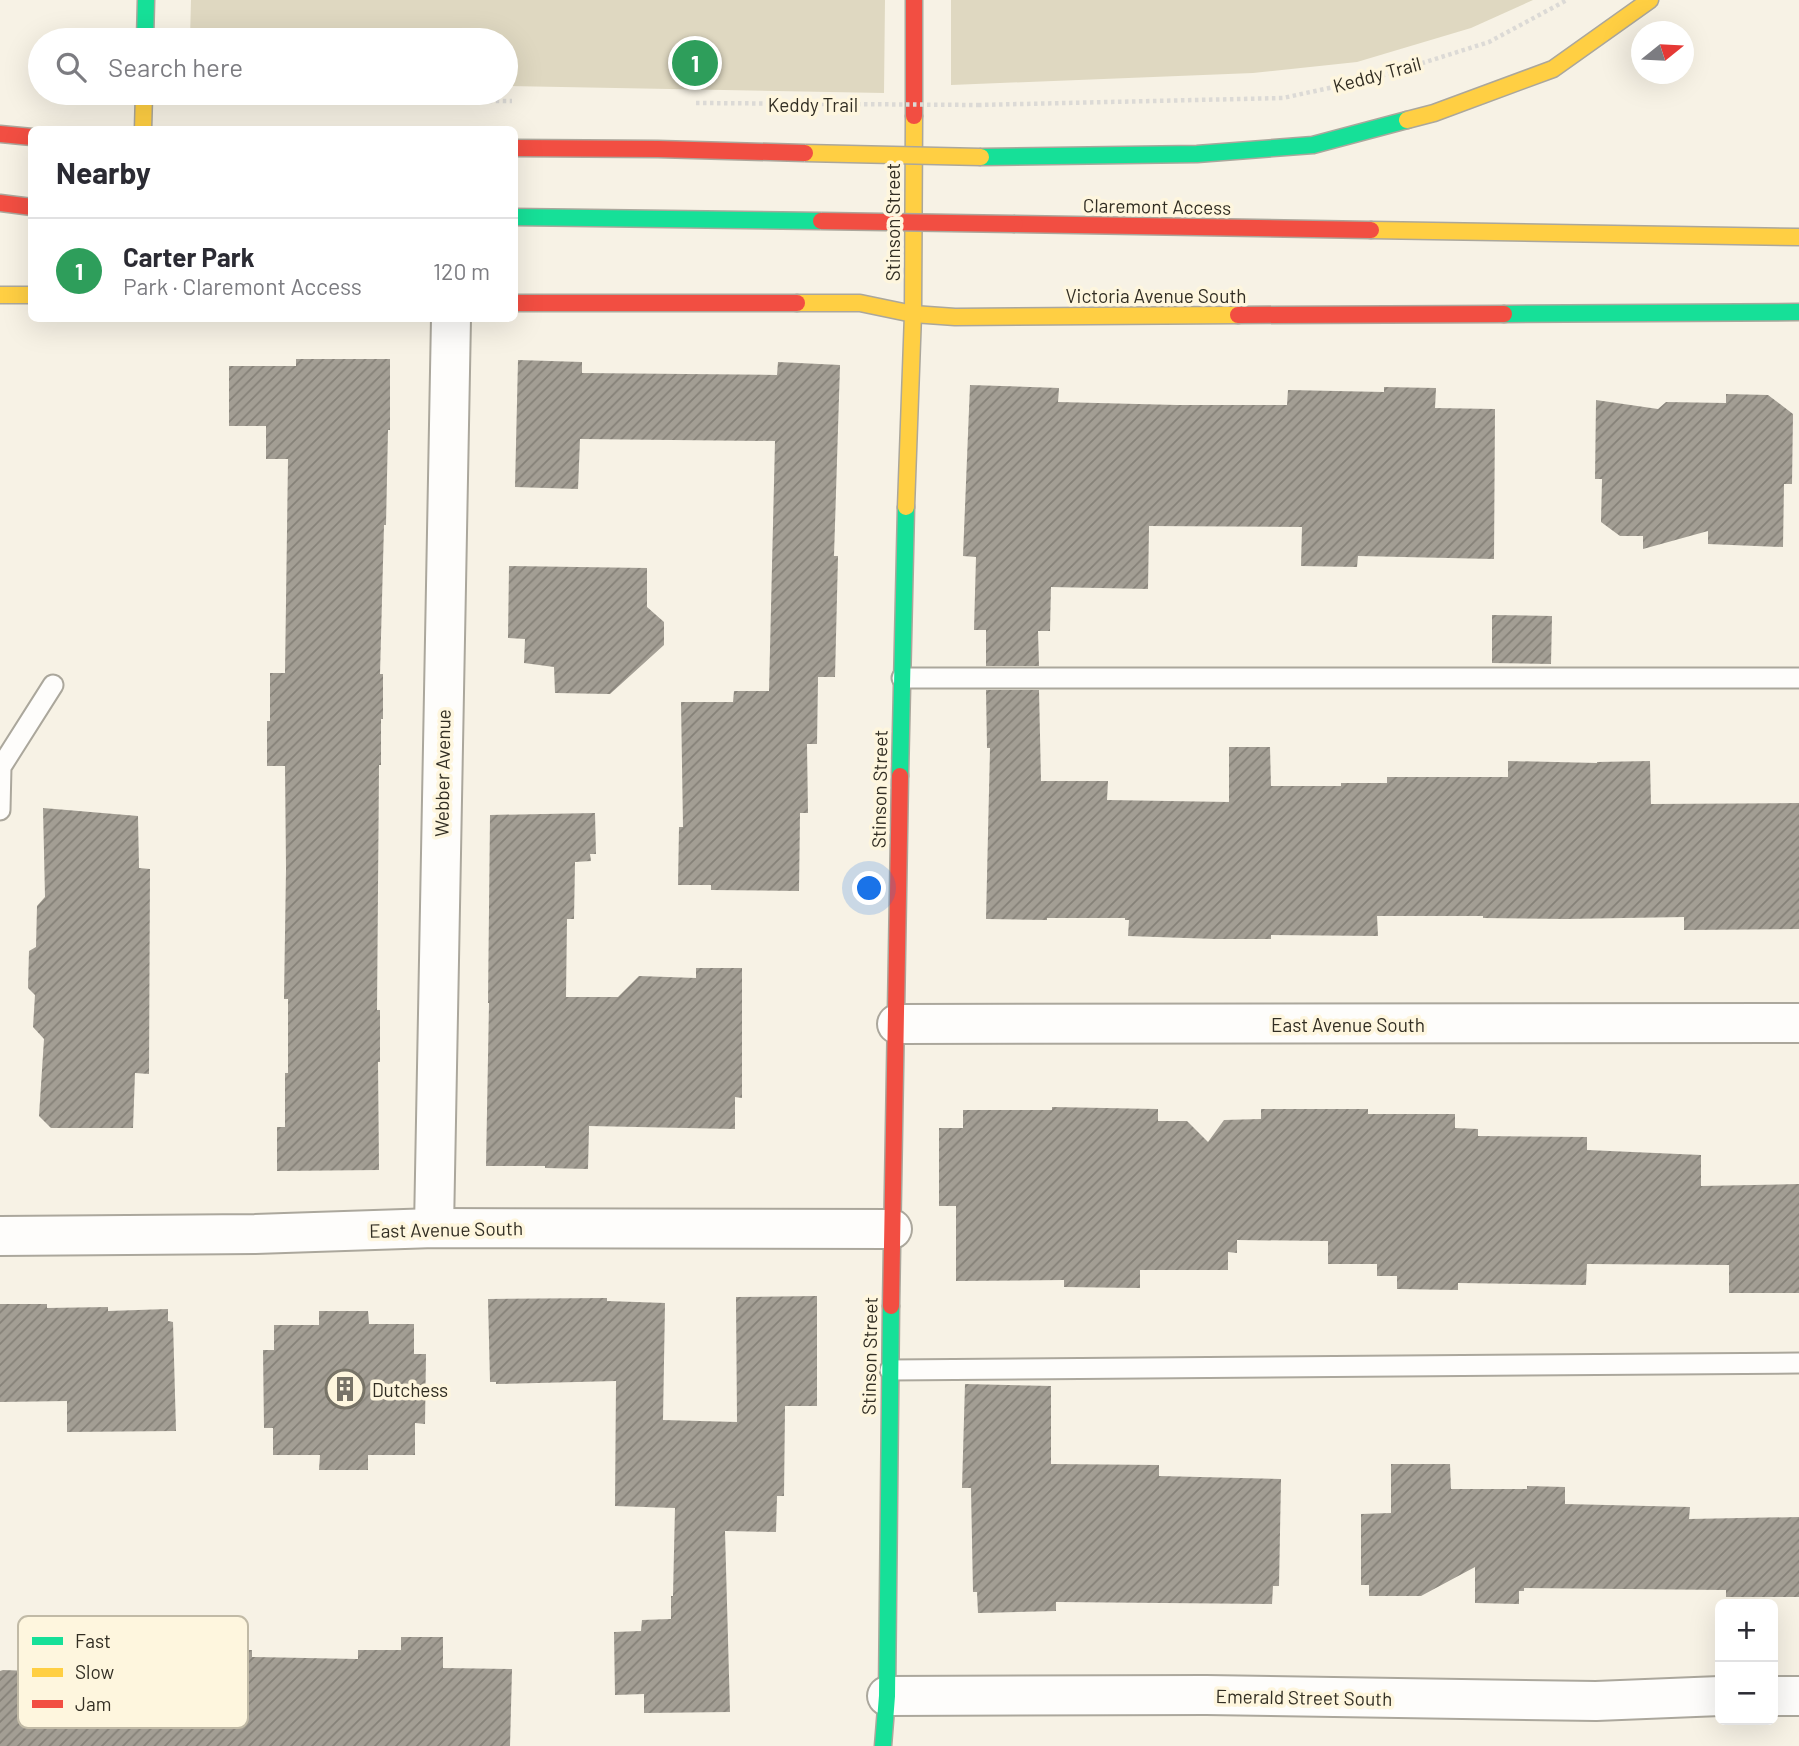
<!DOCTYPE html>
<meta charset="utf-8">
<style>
:root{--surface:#fff;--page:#f2f2f3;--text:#2b2b33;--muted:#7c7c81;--line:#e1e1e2;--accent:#777367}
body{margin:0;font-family:Barlow,sans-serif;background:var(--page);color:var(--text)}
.controls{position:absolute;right:21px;bottom:21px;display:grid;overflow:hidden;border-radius:10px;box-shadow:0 7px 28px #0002}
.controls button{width:63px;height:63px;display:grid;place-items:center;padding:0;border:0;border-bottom:2px solid var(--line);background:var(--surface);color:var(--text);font:35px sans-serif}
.compass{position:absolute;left:1631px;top:21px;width:63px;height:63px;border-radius:50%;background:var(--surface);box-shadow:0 7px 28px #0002;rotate:72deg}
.you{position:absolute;left:870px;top:889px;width:24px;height:24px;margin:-18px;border:5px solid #fff;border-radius:50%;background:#1a73e8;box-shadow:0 0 0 10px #1a73e833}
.badge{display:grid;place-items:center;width:46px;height:46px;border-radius:50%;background:var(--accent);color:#fff;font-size:23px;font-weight:700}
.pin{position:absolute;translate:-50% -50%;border:4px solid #fff;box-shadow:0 2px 7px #0006}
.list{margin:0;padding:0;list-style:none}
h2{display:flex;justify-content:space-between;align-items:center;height:91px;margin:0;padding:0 28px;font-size:30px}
h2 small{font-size:23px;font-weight:400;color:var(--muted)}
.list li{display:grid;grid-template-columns:46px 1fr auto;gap:21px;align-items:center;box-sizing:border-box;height:105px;padding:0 28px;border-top:2px solid var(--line)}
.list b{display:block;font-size:26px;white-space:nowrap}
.list p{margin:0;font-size:23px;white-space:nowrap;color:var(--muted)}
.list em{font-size:23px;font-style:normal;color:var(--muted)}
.icon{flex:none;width:38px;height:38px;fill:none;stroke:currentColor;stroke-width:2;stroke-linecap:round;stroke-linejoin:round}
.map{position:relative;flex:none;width:1799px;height:1746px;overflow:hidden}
.search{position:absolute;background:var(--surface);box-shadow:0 7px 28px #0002;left:28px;top:28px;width:490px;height:77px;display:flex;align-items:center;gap:18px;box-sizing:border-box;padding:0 24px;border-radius:38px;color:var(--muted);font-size:26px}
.panel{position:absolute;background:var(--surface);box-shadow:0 7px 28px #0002;left:28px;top:126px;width:490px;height:196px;border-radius:10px}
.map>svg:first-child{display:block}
.green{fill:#dfd8c1}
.building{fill:url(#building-hatch)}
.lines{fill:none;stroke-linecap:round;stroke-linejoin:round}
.lane-casing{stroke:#aba79c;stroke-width:23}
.street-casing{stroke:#aba79c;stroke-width:42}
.fast-casing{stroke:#aba79c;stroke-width:19}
.slow-casing{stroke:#aba79c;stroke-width:19}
.jam-casing{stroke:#aba79c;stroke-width:19}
.path{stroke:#dcdad6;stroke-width:4.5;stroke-dasharray:3.5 3.5;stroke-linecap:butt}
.lane{stroke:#fefdfb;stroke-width:19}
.street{stroke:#fefdfb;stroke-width:38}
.fast{stroke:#16e098;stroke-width:16}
.slow{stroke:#ffcf43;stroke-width:16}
.jam{stroke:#f24e42;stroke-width:16}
.fast-bridge-casing{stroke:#aba79c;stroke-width:19;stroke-linecap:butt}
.slow-bridge-casing{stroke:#aba79c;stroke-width:19;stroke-linecap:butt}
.jam-bridge-casing{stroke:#aba79c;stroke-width:19;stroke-linecap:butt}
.path-bridge{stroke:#dcdad6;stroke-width:4.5;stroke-dasharray:3.5 3.5;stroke-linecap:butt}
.fast-bridge{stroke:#16e098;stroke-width:16}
.slow-bridge{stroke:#ffcf43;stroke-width:16}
.jam-bridge{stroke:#f24e42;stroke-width:16}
.labels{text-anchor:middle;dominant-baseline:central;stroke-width:7;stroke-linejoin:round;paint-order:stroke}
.street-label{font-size:19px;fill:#322e23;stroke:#fef6de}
.poi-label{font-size:19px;fill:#322e23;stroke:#fef6de;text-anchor:start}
.key{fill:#fef6de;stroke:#c1baa6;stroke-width:2}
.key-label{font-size:19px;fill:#322e23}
</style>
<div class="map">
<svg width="1799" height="1746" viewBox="0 0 1799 1746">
<defs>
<pattern id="building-hatch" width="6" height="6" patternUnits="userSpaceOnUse" patternTransform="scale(1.75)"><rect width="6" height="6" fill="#a39e94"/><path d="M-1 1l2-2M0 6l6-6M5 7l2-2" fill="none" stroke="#858178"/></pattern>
</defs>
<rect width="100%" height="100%" fill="#f7f2e5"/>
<!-- green -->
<g class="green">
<path d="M191 0H885L884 93 506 86V40H190Z"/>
<path d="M951 0H1533L1471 28 1357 62 1253 73 951 85Z"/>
</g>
<!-- building -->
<g class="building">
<path d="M296 359H390V430H388L386 525H384L380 674H383V719H381V765H379L377 1010H380V1062H378L379 1170 277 1171V1127H285V1073H288V999H284L286 869 285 766H267V721H270V673H285L288 459H266V426H229V366H296Z"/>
<path d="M518 360 582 362V373L777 375 778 362 840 365 834 556H838L835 677H818L817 744H807L808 813H800L799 891 711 890V885H678L679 827H683L681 702H733L734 691H769L775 441 580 439 578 489 515 487Z"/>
<path d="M970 385 1059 388 1058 402 1177 405H1287L1288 390 1384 392V387L1436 388 1435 408 1495 409 1494 559 1358 556 1357 567 1301 566 1302 527 1149 526 1148 589 1051 587 1050 631H1038L1039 666H986V630H974L976 557 963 556Z"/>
<path d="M1726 394 1768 395 1793 414 1792 484H1784L1783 547 1708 544V531L1643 549V536H1620L1601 522 1602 479H1595L1596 400 1658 409 1666 402 1726 403Z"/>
<path d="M509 566 647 568V607L664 622V645L610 694 555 693 554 667 524 663 525 639 508 638Z"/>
<path d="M1492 615 1552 616 1551 664 1492 663Z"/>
<path d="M986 690H1039L1041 781H1108L1107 800 1229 802V747H1270L1271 786H1341V783H1387V777H1508V761L1597 763V762L1650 761 1651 804 1799 803V929L1684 930V917L1566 919 1483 918V916H1377L1378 936 1271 935V939H1215L1128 936 1129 920H1125V918H1047V920L986 919 990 748H987Z"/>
<path d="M43 808 138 816 139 868 150 869 149 1074 135 1073 133 1128H51L39 1116 44 1039 33 1027 35 995 28 988 29 951 36 947 37 906 45 897Z"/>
<path d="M595 813 596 854H590L591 861 575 862 574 919H567L566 997H618L639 976 696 978V968H742V1098L735 1097V1129L589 1126 588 1169 545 1168V1166H486L489 1003H488L490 815Z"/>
<path d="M1052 1107 1158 1109V1121H1187L1208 1142 1224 1120 1261 1119V1109H1368V1114H1455V1128L1478 1129V1136L1587 1137V1150L1701 1155V1186L1799 1184V1293H1729V1265L1587 1264 1586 1285 1458 1283V1290L1397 1289V1276H1377V1264H1328V1241L1237 1240V1253L1228 1252V1270H1140V1288L1064 1287V1280L956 1281V1206H939V1128H963V1110H1052Z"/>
<path d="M817 1296V1406H785L784 1496H777L776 1532 725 1531 730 1712 644 1713V1694L615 1695 614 1632 641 1631 642 1620 671 1619V1596H673L675 1508 615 1506 616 1381 496 1384V1382H490L488 1299 607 1298V1301L665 1303 663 1420 737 1422 736 1297Z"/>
<path d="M0 1304H47V1308L108 1307V1311L168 1309V1321L173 1322 176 1431 67 1432V1401L0 1402Z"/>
<path d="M319 1311H368L369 1324H414V1354H426L425 1424 415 1423V1455H368V1470H319L320 1455H273V1428H264L263 1350H274V1325H319Z"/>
<path d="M965 1384 1051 1386V1464L1159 1465V1476L1281 1479 1279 1586H1273L1272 1604 1056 1602V1611L978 1613 977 1592H973L971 1488H962Z"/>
<path d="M1391 1464H1450L1451 1489H1527V1486L1565 1487V1504L1690 1507 1689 1519 1799 1517V1597H1726V1590L1524 1588V1591H1519V1604L1475 1603V1567L1421 1596H1369V1585H1361V1514L1391 1513Z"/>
<path d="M401 1637H443V1668L512 1669 510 1746H0V1671L3 1670 59 1672V1671H111L112 1669 133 1670 134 1650H252V1657L358 1659V1650H401Z"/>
</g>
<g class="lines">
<defs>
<g id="lane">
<path d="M902 678H1799"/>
<path d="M0 810 1 767 53 685"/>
<path d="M890 1370 1799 1363"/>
</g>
<g id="street">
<path d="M897 1024 1799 1023"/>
<path d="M434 1228 451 318"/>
<path d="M0 1236 255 1234 434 1228 892 1229"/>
<path d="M887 1696 1206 1695 1596 1701 1720 1696"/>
<path d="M1773 1696H1799"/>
</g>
<g id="fast">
<path d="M145 40 146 0"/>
<path d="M981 157 1197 154 1313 145 1407 120"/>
<path d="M1504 314 1799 312"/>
<path d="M900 776 906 507"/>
<path d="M883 1746 887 1696 891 1306"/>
</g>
<g id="slow">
<path d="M1407 120 1434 113 1553 69 1650 0"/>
<path d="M143 130 144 93"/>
<path d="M1371 230 1799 237"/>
<path d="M0 295H32"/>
<path d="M797 303H860L913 314 955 317 1238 315"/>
<path d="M906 507 913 314 914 116"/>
</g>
<g id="jam">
<path d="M914 116V0"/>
<path d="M0 134 32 137"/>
<path d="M0 203 32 207"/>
<path d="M1015 224 1371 230"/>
<path d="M514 303H797"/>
<path d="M1238 315 1504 314"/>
<path d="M891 1306 900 776"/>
</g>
</defs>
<!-- lane casing -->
<use href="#lane" class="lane-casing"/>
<!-- street casing -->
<use href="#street" class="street-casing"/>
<!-- fast casing -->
<use href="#fast" class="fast-casing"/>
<!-- slow casing -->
<use href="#slow" class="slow-casing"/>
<!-- jam casing -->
<use href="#jam" class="jam-casing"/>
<!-- path -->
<path class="path" d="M978 105 1283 98 1375 78 1489 42 1567 0"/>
<!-- lane -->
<use href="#lane" class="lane"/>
<!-- street -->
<use href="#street" class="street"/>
<!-- fast -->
<use href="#fast" class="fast"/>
<!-- slow -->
<use href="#slow" class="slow"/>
<!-- jam -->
<use href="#jam" class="jam"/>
<defs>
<path id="fast-bridge" d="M514 217 821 221"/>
<path id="slow-bridge" d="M805 153 981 157"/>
<g id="jam-bridge">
<path d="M514 148 658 149 805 153"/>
<path d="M821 221 1015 224"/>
</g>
</defs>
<!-- fast-bridge casing -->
<use href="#fast-bridge" class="fast-bridge-casing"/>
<!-- slow-bridge casing -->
<use href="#slow-bridge" class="slow-bridge-casing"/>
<!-- jam-bridge casing -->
<use href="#jam-bridge" class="jam-bridge-casing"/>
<!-- path-bridge -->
<g class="path-bridge">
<path d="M41 93 117 99 512 101"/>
<path d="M696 103 978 105"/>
</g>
<!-- fast-bridge -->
<use href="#fast-bridge" class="fast-bridge"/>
<!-- slow-bridge -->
<use href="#slow-bridge" class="slow-bridge"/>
<!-- jam-bridge -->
<use href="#jam-bridge" class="jam-bridge"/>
</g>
<!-- icons -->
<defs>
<symbol id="building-ring" viewBox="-11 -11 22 22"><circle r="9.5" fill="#fef6de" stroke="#777367" stroke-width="1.5"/><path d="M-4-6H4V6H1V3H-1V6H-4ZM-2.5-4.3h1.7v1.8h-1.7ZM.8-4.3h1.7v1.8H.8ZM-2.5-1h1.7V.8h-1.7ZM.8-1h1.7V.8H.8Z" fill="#777367"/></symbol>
</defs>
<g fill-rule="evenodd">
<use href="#building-ring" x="323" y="1367" width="44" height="44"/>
</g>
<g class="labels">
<!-- street labels -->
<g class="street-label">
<text transform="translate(1377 74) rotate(-15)">Keddy Trail</text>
<text x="813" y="104">Keddy Trail</text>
<text transform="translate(1157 206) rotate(1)">Claremont Access</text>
<text transform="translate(892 222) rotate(-90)">Stinson Street</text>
<text x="1156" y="295">Victoria Avenue South</text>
<text transform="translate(442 773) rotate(-89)">Webber Avenue</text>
<text transform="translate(879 789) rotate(-89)">Stinson Street</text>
<text x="1348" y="1024">East Avenue South</text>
<text transform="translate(446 1229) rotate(-1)">East Avenue South</text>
<text transform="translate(869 1356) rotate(-89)">Stinson Street</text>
<text transform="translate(1304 1697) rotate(1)">Emerald Street South</text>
</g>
<!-- poi labels -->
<g class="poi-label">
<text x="372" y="1389">Dutchess</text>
</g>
</g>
<!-- legend -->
<rect x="18" y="1616" width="230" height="112" rx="10" class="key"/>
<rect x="32" y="1637" width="31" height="8" fill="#16e098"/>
<rect x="32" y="1668" width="31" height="9" fill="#ffcf43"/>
<rect x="32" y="1700" width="31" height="8" fill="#f24e42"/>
<g class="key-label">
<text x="75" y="1648">Fast</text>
<text x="75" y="1679">Slow</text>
<text x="75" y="1711">Jam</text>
</g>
</svg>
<div class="controls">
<button>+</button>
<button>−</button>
</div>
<svg class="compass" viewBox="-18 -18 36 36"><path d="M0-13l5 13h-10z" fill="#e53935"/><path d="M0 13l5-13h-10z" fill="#7c7c81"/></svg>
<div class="you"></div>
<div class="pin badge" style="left:695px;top:63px;background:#2e9e5b">1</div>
<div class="search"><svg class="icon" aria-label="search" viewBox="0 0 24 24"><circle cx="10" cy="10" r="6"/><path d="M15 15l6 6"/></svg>Search here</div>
<section class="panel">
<h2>Nearby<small></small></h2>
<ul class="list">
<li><span class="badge" style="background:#2e9e5b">1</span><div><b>Carter Park</b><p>Park · Claremont Access</p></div><em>120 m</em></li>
</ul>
</section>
</div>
